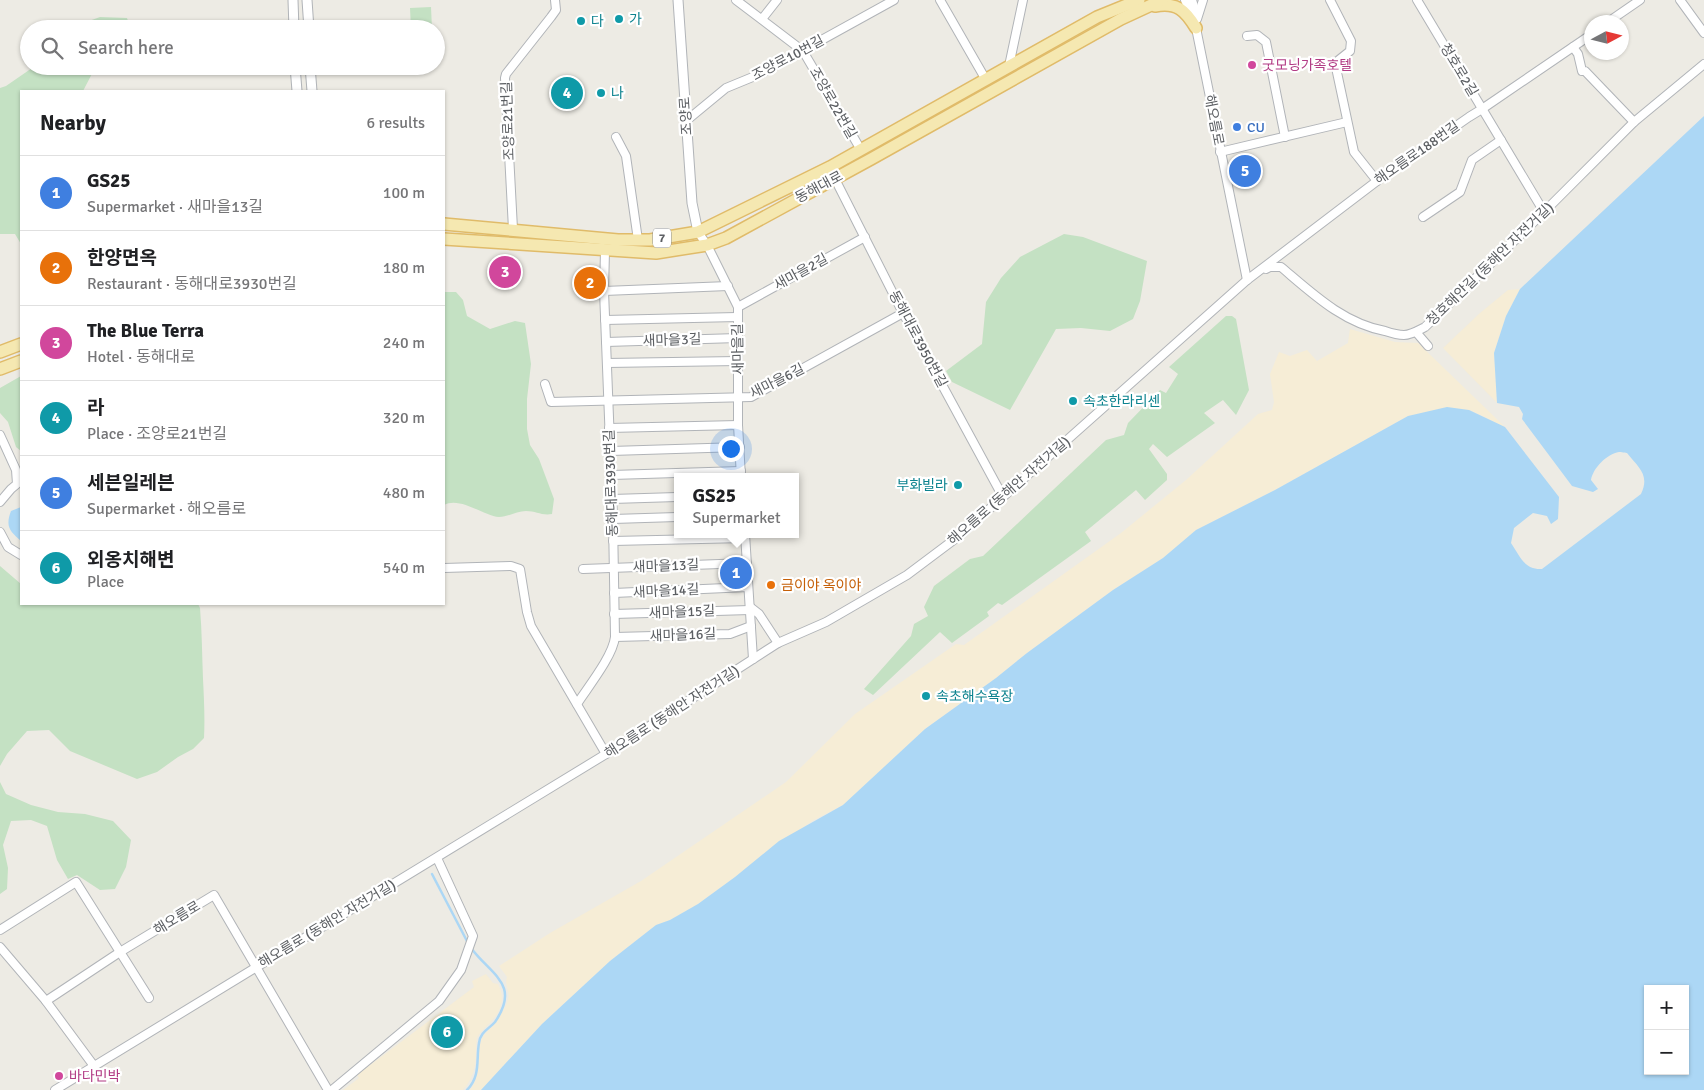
<!DOCTYPE html>
<meta charset="utf-8">
<style>
:root{--surface:#fff;--page:#f6f6f6;--text:#202124;--muted:#757577;--line:#e0e0e0;--accent:#d44943}
body{margin:0;font-family:Signika,"Noto Sans KR",sans-serif;background:var(--page);color:var(--text)}
.controls{position:absolute;right:15px;bottom:15px;display:grid;overflow:hidden;border-radius:0px;box-shadow:0 1px 4px #0004}
.controls button{width:45px;height:45px;display:grid;place-items:center;padding:0;border:0;border-bottom:1px solid var(--line);background:var(--surface);color:var(--text);font:25px sans-serif}
.compass{position:absolute;left:1584px;top:15px;width:45px;height:45px;border-radius:50%;background:var(--surface);box-shadow:0 1px 4px #0004;rotate:83deg}
.you{position:absolute;left:730px;top:448px;width:18px;height:18px;margin:-12px;border:4px solid #fff;border-radius:50%;background:#1a73e8;box-shadow:0 0 0 8px #1a73e833}
.badge{display:grid;place-items:center;width:32px;height:32px;border-radius:50%;background:var(--accent);color:#fff;font-size:16px;font-weight:700}
.pin{position:absolute;translate:-50% -50%;border:2px solid #fff;box-shadow:0 1px 5px #0006}
.popup{position:absolute;left:674px;top:473px;width:125px;height:65px;box-sizing:border-box;display:grid;place-content:center;border-radius:0px;background:var(--surface);filter:drop-shadow(0 1px 4px #0005);font-size:16px;white-space:nowrap;color:var(--muted)}
.popup b{font-size:19px;color:var(--text)}
.popup::after{content:'';position:absolute;left:50%;top:100%;margin-left:-10px;border:10px solid transparent;border-top-color:var(--surface)}
.list{margin:0;padding:0;list-style:none}
h2{display:flex;justify-content:space-between;align-items:center;height:65px;margin:0;padding:0 20px;font-size:21px}
h2 small{font-size:16px;font-weight:400;color:var(--muted)}
.list li{display:grid;grid-template-columns:32px 1fr auto;gap:15px;align-items:center;box-sizing:border-box;height:75px;padding:0 20px;border-top:1px solid var(--line)}
.list b{display:block;font-size:19px;white-space:nowrap}
.list p{margin:0;font-size:16px;white-space:nowrap;color:var(--muted)}
.list em{font-size:16px;font-style:normal;color:var(--muted)}
.icon{flex:none;width:28px;height:28px;fill:none;stroke:currentColor;stroke-width:2;stroke-linecap:round;stroke-linejoin:round}
.map{position:relative;flex:none;width:1704px;height:1090px;overflow:hidden}
.search{position:absolute;background:var(--surface);box-shadow:0 1px 4px #0004;left:20px;top:20px;width:425px;height:55px;display:flex;align-items:center;gap:12px;box-sizing:border-box;padding:0 18px;border-radius:28px;color:var(--muted);font-size:19px}
.panel{position:absolute;background:var(--surface);box-shadow:0 1px 4px #0004;left:20px;top:90px;width:425px;height:515px;border-radius:0px}
.map>svg:first-child{display:block}
.green{fill:#c4e1c3}
.sand{fill:#f6edd6}
.water{fill:#acd7f5;fill-rule:evenodd}
.lines{fill:none;stroke-linecap:round;stroke-linejoin:round}
.stream{stroke:#acd7f5;stroke-width:2.5}
.minor-casing{stroke:#b1b4b8;stroke-width:10}
.tertiary-casing{stroke:#b1b4b8;stroke-width:11}
.primary-casing{stroke:#e0bb69;stroke-width:14}
.minor{stroke:#fff;stroke-width:8}
.tertiary{stroke:#fff;stroke-width:9}
.primary{stroke:#f5e8b1;stroke-width:11}
.culture-dot{fill:#0f9aa8;stroke:#fff;stroke-width:2}
.hotel-dot{fill:#d1479c;stroke:#fff;stroke-width:2}
.shop-dot{fill:#3f7fe0;stroke:#fff;stroke-width:2}
.food-dot{fill:#e8710a;stroke:#fff;stroke-width:2}
.labels{text-anchor:middle;dominant-baseline:central;stroke-width:4.5;stroke-linejoin:round;paint-order:stroke}
.shield{fill:#fff;stroke:#8d8f92;stroke-width:1}
.shield-label{font-size:12px;font-weight:bold;fill:#5c5f63}
.culture-label{font-size:14px;fill:#0d838f;stroke:#fff;text-anchor:start}
.street-label{font-size:14px;fill:#5c5f63;stroke:#fff}
.hotel-label{font-size:14px;fill:#b23c85;stroke:#fff;text-anchor:start}
.shop-label{font-size:14px;fill:#366cbe;stroke:#fff;text-anchor:start}
.food-label{font-size:14px;fill:#c56008;stroke:#fff;text-anchor:start}
</style>
<div class="map">
<svg width="1704" height="1090" viewBox="0 0 1704 1090">
<rect width="100%" height="100%" fill="#edebe4"/>
<!-- green -->
<g class="green">
<path d="M431 7 432 29H411L410 8Z"/>
<path d="M100 17 127 18 130 27 127 29H67Z"/>
<path d="M35 66H96L83 91H21V244L15 234H0V88L6 86Z"/>
<path d="M1064 234 1083 237 1147 261 1140 301 1133 319 1110 331 1081 328 1056 329 1010 410 952 382 946 371 982 344 986 302 1001 278 1020 257Z"/>
<path d="M444 292H456L463 300 467 316 490 329 515 321 525 323 531 364 527 399V429L530 445 539 459 554 499 552 514C542 516 536 511 526 511 517 511 508 517 499 517 484 516 460 496 444 505Z"/>
<path d="M1226 316H1232L1236 319 1249 390 1236 415 1223 400 1204 413 1215 423 1167 457 1153 444 1149 449 1167 474V480L1145 500 1136 490 1085 532 1091 541 1002 605 998 603 987 612 989 616 952 643 940 632 873 695 864 689 911 636 914 624 928 616 924 607 934 586 970 559 983 556 1106 440 1124 435 1128 423 1160 390 1166 393 1178 374 1169 367Z"/>
<path d="M21 376V451L16 447 8 422 0 413V388Z"/>
<path d="M0 566 21 584V604H198L200 608C202 632 202 655 203 679 204 699 205 718 204 738L193 749 178 757 157 772 137 779 70 751 49 730 27 731 7 754 0 766Z"/>
<path d="M0 782 6 794 31 805 58 812 85 814 113 821 131 840 126 867 115 889 100 890 77 875 68 879 57 860 47 826 31 820 11 821 3 845 8 868 7 889 0 894Z"/>
</g>
<!-- sand -->
<g class="sand">
<path d="M1520 289 1506 316 1494 353 1497 403 1443 348 1480 313 1508 290Z"/>
<path d="M1350 329 1395 342 1418 343 1505 427 1470 410 1408 416 1275 490 1196 530 1163 558 1113 590 1027 653 996 678 925 729 843 805 812 821 698 904 670 920 656 925 610 961 542 1024 481 1090H470C482 1075 476 1058 481 1041 483 1034 488 1031 493 1026 498 1019 506 1008 508 999 510 991 504 985 507 977L499 966 550 933 641 881 786 782 855 714 956 644 964 645 1121 533 1186 480 1258 414 1272 410 1274 402 1270 374 1279 352 1290 356 1307 350 1317 361 1348 343Z"/>
<path d="M486 974 493 983 498 984C506 998 501 1012 490 1023 485 1028 480 1032 477 1038 476 1044 476 1049 476 1054 476 1068 472 1080 463 1090H343L359 1078 357 1075 474 987 472 981Z"/>
</g>
<!-- water -->
<g class="water">
<path d="M1704 116V1090H481L542 1024 610 961 656 925 670 920 698 904 735 877 779 841 843 805 925 729 996 678 1027 653 1113 590 1163 558 1196 530 1275 490 1408 416 1447 407 1469 410 1505 427 1559 497 1558 519 1551 524 1547 516 1533 513 1514 528 1511 543C1520 556 1524 570 1542 569L1641 494C1650 475 1639 468 1627 453 1627 453 1620 452 1619 452 1607 454 1593 468 1591 480L1598 489 1593 492 1572 486 1522 419 1523 414 1519 407 1497 403 1494 353 1506 316 1520 289ZM1648 989H1685V1071H1648Z"/>
<path d="M21 507V541C10 531 5 527 11 511Z"/>
</g>
<g class="lines">
<!-- stream -->
<g class="stream">
<path d="M432 874 468 943"/>
<path d="M467 1090C481 1076 476 1059 479 1043 480 1032 489 1029 495 1022 521 984 491 975 471 948"/>
</g>
<defs>
<g id="minor">
<path d="M736 0 803 51 861 150"/>
<path d="M940 0 986 80"/>
<path d="M1185 0 1193 17"/>
<path d="M1192 0 1195 10V23L1247 280"/>
<path d="M1330 0 1351 41 1350 51 1335 63 1354 152 1377 181"/>
<path d="M1417 0 1544 212"/>
<path d="M1680 0 1704 33"/>
<path d="M762 19 777 0"/>
<path d="M1197 19 1203 0"/>
<path d="M1608 22 1640 0"/>
<path d="M1247 36 1257 35 1266 42 1285 137"/>
<path d="M1573 47 1578 54 1582 71H1585L1634 122"/>
<path d="M1009 66 1023 0"/>
<path d="M686 121 726 88 760 74 894 0"/>
<path d="M616 137 626 156 638 240"/>
<path d="M1220 152 1347 122"/>
<path d="M835 179 903 313 1003 497"/>
<path d="M1423 217 1460 192 1472 160 1501 140"/>
<path d="M513 229 505 78 506 74 551 17 556 10 555 0"/>
<path d="M698 232 707 245 738 307V425L741 477"/>
<path d="M1266 269 1270 267H1281C1313 294 1343 323 1385 331 1391 333 1398 335 1404 335 1411 335 1419 330 1425 327L1544 212 1634 122 1704 64"/>
<path d="M604 291 728 286"/>
<path d="M738 307 865 237"/>
<path d="M605 320 737 317"/>
<path d="M1416 332 1428 346"/>
<path d="M606 342 738 338"/>
<path d="M607 363 738 361"/>
<path d="M545 384 551 402 751 397 903 313"/>
<path d="M609 428 738 425"/>
<path d="M0 435 16 470 17 484 11 489 0 502"/>
<path d="M611 451 740 447"/>
<path d="M612 475 741 471"/>
<path d="M612 499 677 497"/>
<path d="M613 519 677 517"/>
<path d="M0 532 8 547 21 555"/>
<path d="M745 534 753 659"/>
<path d="M613 541 745 538"/>
<path d="M444 568 511 566 520 569 527 612 531 626 606 754"/>
<path d="M583 569 747 563"/>
<path d="M614 593 748 587"/>
<path d="M750 607 759 614 778 643"/>
<path d="M614 614 750 610"/>
<path d="M615 637 730 634 751 626"/>
<path d="M577 704C588 687 613 656 615 637L613 519 604 291 605 251"/>
<path d="M0 930 76 882 149 998"/>
<path d="M0 947 46 1001 94 1066"/>
<path d="M46 1001 120 952 214 895 328 1090"/>
<path d="M55 1090 606 754 778 643 826 622 907 575 959 536 1247 280 1377 181 1469 117 1482 109 1592 34"/>
<path d="M332 1090 439 1001 461 970 473 936 437 858"/>
</g>
<g id="tertiary">
<path d="M293 0 294 29"/>
<path d="M307 0 309 29"/>
<path d="M678 0 692 203 698 232"/>
<path d="M295 66 297 91"/>
<path d="M310 66 312 91"/>
</g>
<g id="primary">
<path d="M1155 6C1177 2 1185 10 1196 28"/>
<path d="M444 224 618 240H650L698 232 830 167 1097 17 1139 0"/>
<path d="M444 239 656 253 707 245 726 238 871 159 1121 19 1162 0"/>
<path d="M0 352 21 344"/>
<path d="M0 369 21 361"/>
</g>
</defs>
<!-- minor casing -->
<use href="#minor" class="minor-casing"/>
<!-- tertiary casing -->
<use href="#tertiary" class="tertiary-casing"/>
<!-- primary casing -->
<use href="#primary" class="primary-casing"/>
<!-- minor -->
<use href="#minor" class="minor"/>
<!-- tertiary -->
<use href="#tertiary" class="tertiary"/>
<!-- primary -->
<use href="#primary" class="primary"/>
</g>
<!-- markers -->
<g class="culture-dot">
<circle cx="619" cy="19" r="5"/>
<circle cx="581" cy="21" r="5"/>
<circle cx="601" cy="93" r="5"/>
<circle cx="1073" cy="401" r="5"/>
<circle cx="958" cy="485" r="5"/>
<circle cx="926" cy="696" r="5"/>
</g>
<g class="hotel-dot">
<circle cx="1252" cy="65" r="5"/>
<circle cx="59" cy="1076" r="5"/>
</g>
<circle class="shop-dot" cx="1237" cy="127" r="5"/>
<circle class="food-dot" cx="771" cy="585" r="5"/>
<g class="labels">
<!-- shield labels -->
<rect class="shield" x="653" y="228.5" width="18" height="19" rx="4"/>
<g class="shield-label">
<text x="662" y="238">7</text>
</g>
<!-- culture labels -->
<g class="culture-label">
<text x="629" y="19">가</text>
<text x="591" y="21">다</text>
<text x="611" y="93">나</text>
<text x="1083" y="401">속초한라리센</text>
<text x="948" y="485" text-anchor="end">부화빌라</text>
<text x="936" y="696">속초해수욕장</text>
</g>
<!-- street labels -->
<g class="street-label">
<text transform="translate(788 58) rotate(-28)">조양로10번길</text>
<text transform="translate(1459 70) rotate(59)">청호로2길</text>
<text transform="translate(833 103) rotate(60)">조양로22번길</text>
<text transform="translate(686 116) rotate(-94)">조양로</text>
<text transform="translate(1214 120) rotate(79)">해오름로</text>
<text transform="translate(508 121) rotate(-92)">조양로21번길</text>
<text transform="translate(1417 153) rotate(-35)">해오름로188번길</text>
<text transform="translate(819 187) rotate(-28)">동해대로</text>
<text transform="translate(1490 264) rotate(-44)">청호해안길 (동해안 자전거길)</text>
<text transform="translate(801 272) rotate(-29)">새마을2길</text>
<text transform="translate(918 339) rotate(62)">동해대로3950번길</text>
<text transform="translate(672 340) rotate(-2)">새마을3길</text>
<text transform="translate(738 349) rotate(-91)">새마을길</text>
<text transform="translate(777 381) rotate(-27)">새마을6길</text>
<text transform="translate(611 483) rotate(-92)">동해대로3930번길</text>
<text transform="translate(1009 491) rotate(-41)">해오름로 (동해안 자전거길)</text>
<text transform="translate(666 566) rotate(-2)">새마을13길</text>
<text transform="translate(666 591) rotate(-3)">새마을14길</text>
<text transform="translate(682 612) rotate(-2)">새마을15길</text>
<text transform="translate(683 635) rotate(-2)">새마을16길</text>
<text transform="translate(672 712) rotate(-33)">해오름로 (동해안 자전거길)</text>
<text transform="translate(177 918) rotate(-31)">해오름로</text>
<text transform="translate(327 924) rotate(-31)">해오름로 (동해안 자전거길)</text>
</g>
<!-- hotel labels -->
<g class="hotel-label">
<text x="1262" y="65">굿모닝가족호텔</text>
<text x="69" y="1076">바다민박</text>
</g>
<!-- shop labels -->
<g class="shop-label">
<text x="1247" y="127">CU</text>
</g>
<!-- food labels -->
<g class="food-label">
<text x="781" y="585">금이야 옥이야</text>
</g>
</g>
</svg>
<div class="controls">
<button>+</button>
<button>−</button>
</div>
<svg class="compass" viewBox="-18 -18 36 36"><path d="M0-13l5 13h-10z" fill="#e53935"/><path d="M0 13l5-13h-10z" fill="#757577"/></svg>
<div class="you"></div>
<div class="pin badge" style="left:736px;top:573px;background:#3f7fe0">1</div>
<div class="popup"><b>GS25</b>Supermarket</div>
<div class="pin badge" style="left:590px;top:283px;background:#e8710a">2</div>
<div class="pin badge" style="left:505px;top:272px;background:#d1479c">3</div>
<div class="pin badge" style="left:567px;top:93px;background:#0f9aa8">4</div>
<div class="pin badge" style="left:1245px;top:171px;background:#3f7fe0">5</div>
<div class="pin badge" style="left:447px;top:1032px;background:#0f9aa8">6</div>
<div class="search"><svg class="icon" aria-label="search" viewBox="0 0 24 24"><circle cx="10" cy="10" r="6"/><path d="M15 15l6 6"/></svg>Search here</div>
<section class="panel">
<h2>Nearby<small>6 results</small></h2>
<ul class="list">
<li><span class="badge" style="background:#3f7fe0">1</span><div><b>GS25</b><p>Supermarket · 새마을13길</p></div><em>100 m</em></li>
<li><span class="badge" style="background:#e8710a">2</span><div><b>한양면옥</b><p>Restaurant · 동해대로3930번길</p></div><em>180 m</em></li>
<li><span class="badge" style="background:#d1479c">3</span><div><b>The Blue Terra</b><p>Hotel · 동해대로</p></div><em>240 m</em></li>
<li><span class="badge" style="background:#0f9aa8">4</span><div><b>라</b><p>Place · 조양로21번길</p></div><em>320 m</em></li>
<li><span class="badge" style="background:#3f7fe0">5</span><div><b>세븐일레븐</b><p>Supermarket · 해오름로</p></div><em>480 m</em></li>
<li><span class="badge" style="background:#0f9aa8">6</span><div><b>외옹치해변</b><p>Place</p></div><em>540 m</em></li>
</ul>
</section>
</div>
